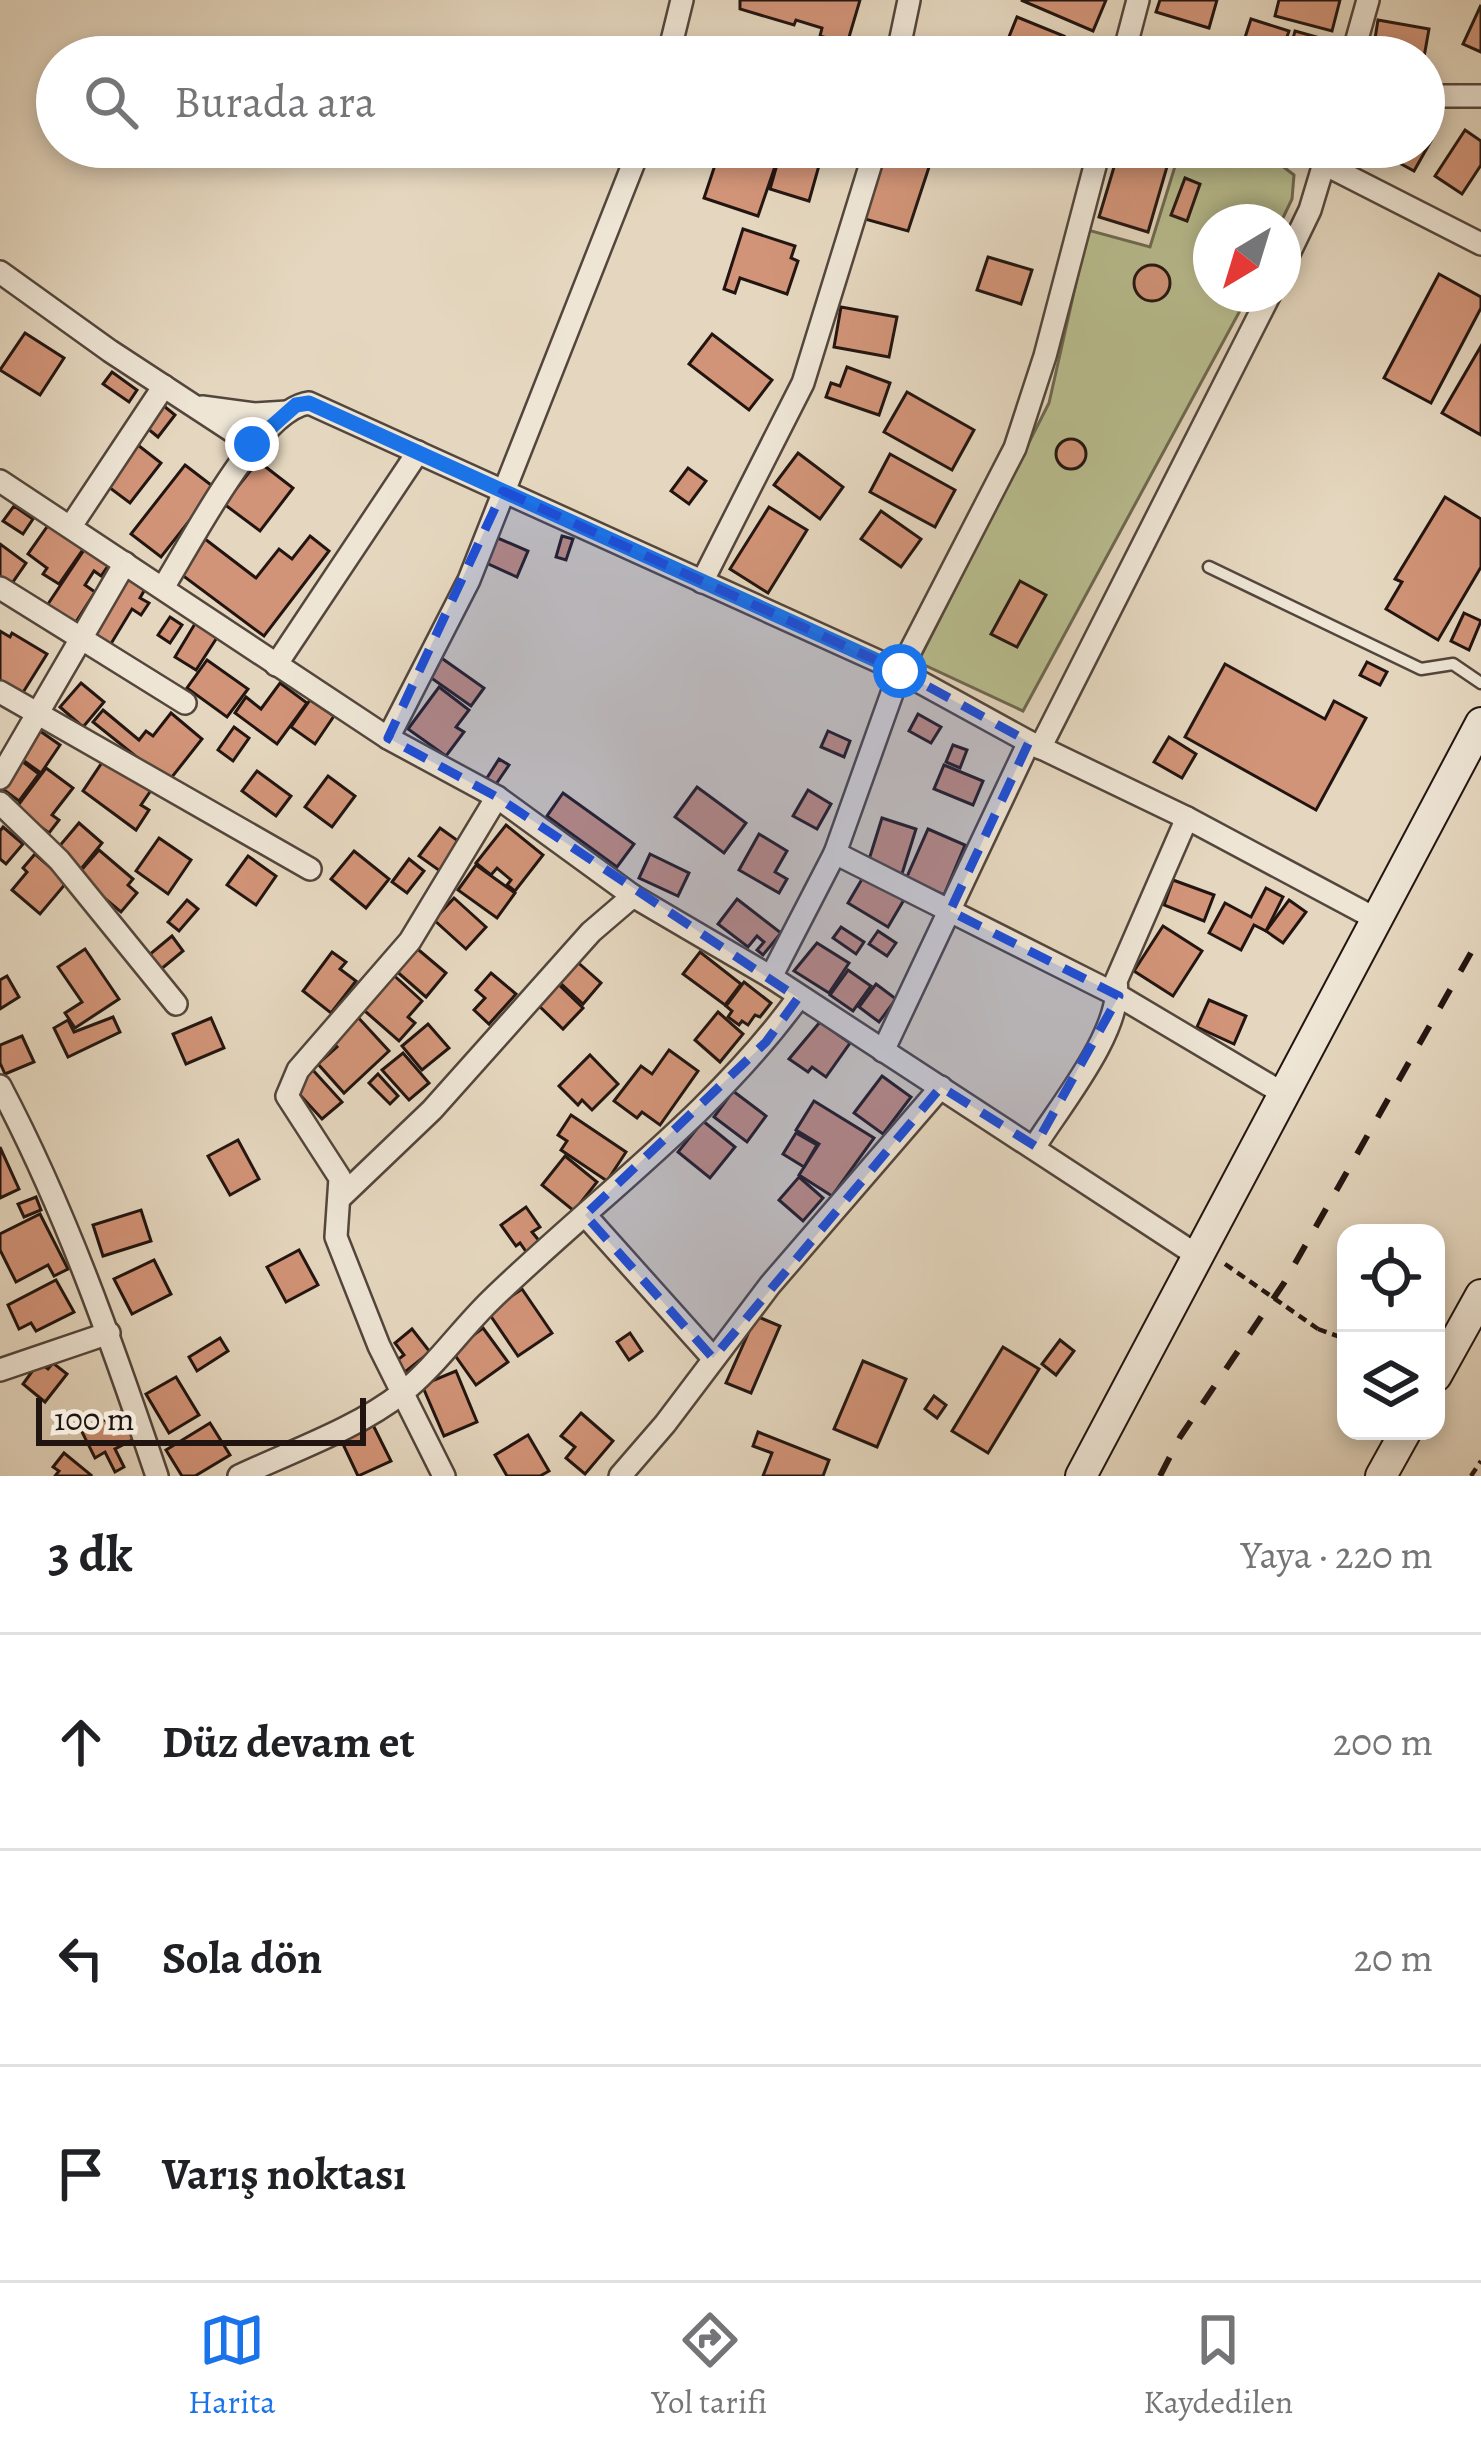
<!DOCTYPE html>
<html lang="tr">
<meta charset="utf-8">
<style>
:root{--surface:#fff;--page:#f2f2f2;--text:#202124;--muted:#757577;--line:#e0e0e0;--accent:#1a73e8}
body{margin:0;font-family:Alegreya,serif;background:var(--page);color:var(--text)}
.controls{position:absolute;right:36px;bottom:36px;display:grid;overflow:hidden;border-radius:24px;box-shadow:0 6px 18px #0003}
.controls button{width:108px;height:108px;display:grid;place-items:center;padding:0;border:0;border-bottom:3px solid var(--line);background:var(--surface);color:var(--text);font:60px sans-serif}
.compass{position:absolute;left:1193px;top:204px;width:108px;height:108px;border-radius:50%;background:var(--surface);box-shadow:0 6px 18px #0003;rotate:218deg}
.scale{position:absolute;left:36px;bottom:30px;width:330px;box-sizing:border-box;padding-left:12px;border:6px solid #221511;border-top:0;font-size:33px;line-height:42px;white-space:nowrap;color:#221511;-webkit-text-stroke:9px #eee5d5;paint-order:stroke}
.stop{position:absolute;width:36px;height:36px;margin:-27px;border:9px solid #1a73e8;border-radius:50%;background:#fff}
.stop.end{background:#1a73e8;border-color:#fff;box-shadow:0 3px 12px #0008}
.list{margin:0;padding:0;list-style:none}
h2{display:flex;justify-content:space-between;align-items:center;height:156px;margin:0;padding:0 48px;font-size:51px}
h2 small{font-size:39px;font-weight:400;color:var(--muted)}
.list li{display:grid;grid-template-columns:78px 1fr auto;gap:36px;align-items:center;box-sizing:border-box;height:216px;padding:0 48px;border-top:3px solid var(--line)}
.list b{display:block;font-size:45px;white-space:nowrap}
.list em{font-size:39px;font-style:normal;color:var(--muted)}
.icon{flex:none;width:66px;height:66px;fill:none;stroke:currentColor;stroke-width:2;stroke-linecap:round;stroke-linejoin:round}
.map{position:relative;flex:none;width:1481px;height:1476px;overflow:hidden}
.search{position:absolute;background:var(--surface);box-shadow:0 6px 18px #0003;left:36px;right:36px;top:36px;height:132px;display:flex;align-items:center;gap:30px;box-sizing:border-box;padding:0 42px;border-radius:66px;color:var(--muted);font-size:45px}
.sheet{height:804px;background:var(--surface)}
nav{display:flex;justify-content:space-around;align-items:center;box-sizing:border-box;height:168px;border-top:3px solid var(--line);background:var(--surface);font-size:33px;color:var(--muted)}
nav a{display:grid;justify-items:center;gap:6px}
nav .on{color:var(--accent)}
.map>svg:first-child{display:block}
.green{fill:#b8bd8f;stroke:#6d6950;stroke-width:3}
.building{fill:#d29478;stroke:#221511;stroke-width:3}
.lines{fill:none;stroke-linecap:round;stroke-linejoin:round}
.lane-casing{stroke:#53463c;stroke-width:15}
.street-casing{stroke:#53463c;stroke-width:26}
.secondary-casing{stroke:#221511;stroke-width:34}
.path{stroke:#221511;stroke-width:4.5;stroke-dasharray:9 6;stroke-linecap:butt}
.lane{stroke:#eee5d5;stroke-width:10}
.street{stroke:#eee5d5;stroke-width:21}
.secondary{stroke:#eee5d5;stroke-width:30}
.rail{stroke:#221511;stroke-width:6;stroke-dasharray:21 21;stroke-linecap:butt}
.path-bridge{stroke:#221511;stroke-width:4.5;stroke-dasharray:9 6;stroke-linecap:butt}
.route{stroke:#1a73e8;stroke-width:15}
.marked{fill:#1d4ed8;fill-opacity:0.2;stroke:#1d4ed8;stroke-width:9;stroke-dasharray:24 15;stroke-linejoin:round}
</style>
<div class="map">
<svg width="1481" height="1476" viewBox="0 0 1481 1476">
<rect width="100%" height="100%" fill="#e5d7bf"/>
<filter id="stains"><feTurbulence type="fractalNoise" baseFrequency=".00167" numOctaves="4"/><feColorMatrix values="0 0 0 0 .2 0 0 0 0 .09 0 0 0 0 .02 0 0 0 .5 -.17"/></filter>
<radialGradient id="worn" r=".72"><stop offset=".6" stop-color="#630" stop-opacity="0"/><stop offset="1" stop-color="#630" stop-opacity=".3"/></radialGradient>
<!-- green -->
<path class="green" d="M1181 147 1259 148 1294 175 1292 199 1281 222H1211V294H1249L1023 711 918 662 1049 403 1088 230 1150 247Z"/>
<!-- building -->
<g class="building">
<path d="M740 0H860L847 44 820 36 822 28 796 20 794 25 740 9Z"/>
<path d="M1021 0H1106L1093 31Z"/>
<path d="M1160 0H1217L1209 28 1156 12Z"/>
<path d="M1279 0H1340L1332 31 1275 16Z"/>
<path d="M1481 5V52L1463 44Z"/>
<path d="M1017 17 1064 36 1056 57 1002 54Z"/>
<path d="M1251 19 1289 31 1280 57 1240 53Z"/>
<path d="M1378 20 1429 29 1424 57H1372Z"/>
<path d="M1295 31 1338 43 1334 57H1288Z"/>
<path d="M1424 125 1436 132 1414 171 1370 147H1424Z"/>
<path d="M1465 130 1481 141V165L1462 194 1435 176Z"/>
<path d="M721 147 781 149 758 216 704 198Z"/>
<path d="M782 147 822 155 809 201 770 189Z"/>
<path d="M886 147 932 158 908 231 865 219Z"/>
<path d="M1120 147H1152L1171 153 1148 232 1099 217Z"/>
<path d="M1185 178 1200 184 1187 221 1171 215Z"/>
<path d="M743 229 795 246 791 258 798 261 787 294 740 278 735 293 724 289Z"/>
<path d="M988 257 1032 270 1021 304 977 290Z"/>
<circle cx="1152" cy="283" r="18"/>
<path d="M1439 274 1481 297V308L1431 403 1384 378Z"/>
<path d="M841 307 897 317 889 357 834 347Z"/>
<path d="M25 333 64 358 40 395 0 370Z"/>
<path d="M712 334 772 380 749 410 689 364Z"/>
<path d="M1481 346V435L1442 413Z"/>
<path d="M847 367 890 383 879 415 826 397 831 383 840 386Z"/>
<path d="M112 372 137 390 129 402 103 384Z"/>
<path d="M907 392 974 430 952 470 884 432Z"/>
<path d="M159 402 175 415 158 437 142 424Z"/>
<circle cx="1071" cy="454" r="15"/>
<path d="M134 442 161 463 130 503 106 485Z"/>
<path d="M798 453 843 487 820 519 774 485Z"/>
<path d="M890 454 955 490 935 527 870 492Z"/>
<path d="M258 461 293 488 260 531 224 504Z"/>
<path d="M185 465 215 488 161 557 131 534Z"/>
<path d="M688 468 706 481 689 504 671 491Z"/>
<path d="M1445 497 1481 519V567L1438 640 1386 609 1402 582 1395 579Z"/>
<path d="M14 506 33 519 23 534 3 521Z"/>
<path d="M769 507 807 530 768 593 730 569Z"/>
<path d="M881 511 921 539 901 567 861 539Z"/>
<path d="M49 524 84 548 59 584 43 574 47 568 28 554Z"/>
<path d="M310 536 329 551 264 636 182 575 205 539 256 578 279 549 292 559Z"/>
<path d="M493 536 528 551 517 577 482 561Z"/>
<path d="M562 536 573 539 566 560 556 557Z"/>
<path d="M0 544 26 563 8 589 0 583Z"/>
<path d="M86 547 110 563 101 576 94 571 85 585 95 592 72 628 44 610Z"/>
<path d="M122 569 148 584 140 598 149 603 141 615 132 609 109 647 89 635Z"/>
<path d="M1020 581 1046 595 1017 647 991 634Z"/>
<path d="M1464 613 1481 621 1469 650 1451 641Z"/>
<path d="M170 617 182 625 170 643 158 635Z"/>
<path d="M196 622 218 636 196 670 175 657Z"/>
<path d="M0 631 10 637 12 633 47 654 22 694 0 680Z"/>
<path d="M440 657 484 688 471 706 427 675Z"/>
<path d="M207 660 248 689 227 717 187 688Z"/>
<path d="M1367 662 1387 672 1380 685 1360 675Z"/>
<path d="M1225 664 1325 719 1334 701 1366 718 1316 810 1185 737Z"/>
<path d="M81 683 104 702 83 727 60 707Z"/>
<path d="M280 683 307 703 277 744 235 713 246 697 261 709Z"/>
<path d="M439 687 469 710 456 727 464 732 446 756 408 729Z"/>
<path d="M310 700 334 716 315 744 291 727Z"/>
<path d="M103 710 139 740 146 731 153 736 171 713 202 739 168 782 93 722Z"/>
<path d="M918 714 941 727 931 743 909 731Z"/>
<path d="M234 727 249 738 233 761 218 750Z"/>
<path d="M40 731 60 745 41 773 20 758Z"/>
<path d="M828 731 850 741 844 757 821 747Z"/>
<path d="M1169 737 1196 754 1182 778 1154 762Z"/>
<path d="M953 745 967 750 960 768 946 762Z"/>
<path d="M107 755 154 786 141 805 149 810 136 830 83 791Z"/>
<path d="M19 759 39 774 19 801 0 787Z"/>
<path d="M499 759 509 765 494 787 485 781Z"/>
<path d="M944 765 983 781 973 805 934 789Z"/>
<path d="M46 768 73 788 52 815 59 820 49 833 16 808Z"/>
<path d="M257 771 291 796 276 816 242 791Z"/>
<path d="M328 776 355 796 332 827 305 807Z"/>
<path d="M697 787 746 823 724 853 675 817Z"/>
<path d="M808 790 831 804 817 829 793 816Z"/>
<path d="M563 793 634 844 617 867 547 816Z"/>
<path d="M882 818 916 829 901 877 867 866Z"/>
<path d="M79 823 102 843 81 869 57 849Z"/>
<path d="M506 825 543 855 515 891 507 885 511 880 497 868 491 875 476 863Z"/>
<path d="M3 827 23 844 6 864 0 859V831Z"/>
<path d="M440 828 461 843 440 871 419 856Z"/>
<path d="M928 829 965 845 944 895 906 879Z"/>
<path d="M759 834 787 851 775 872 787 879 779 893 739 870Z"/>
<path d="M159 838 191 860 168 894 136 871Z"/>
<path d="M99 850 133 879 128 885 137 893 121 912 77 875Z"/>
<path d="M354 851 389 879 366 908 331 879Z"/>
<path d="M35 854 67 882 40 914 12 890 27 872 23 868Z"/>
<path d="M650 854 689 873 678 896 639 878Z"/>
<path d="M248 856 276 876 256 905 227 885Z"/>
<path d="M409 859 424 871 407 893 392 882Z"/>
<path d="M476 865 515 893 497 918 458 890Z"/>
<path d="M865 874 905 898 888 927 848 903Z"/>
<path d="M1173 880 1214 895 1204 921 1164 905Z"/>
<path d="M1266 888 1283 897 1266 931 1254 925 1241 950 1209 933 1225 903 1251 917Z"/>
<path d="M454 898 486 927 466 949 434 920Z"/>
<path d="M737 899 781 933 763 955 757 950 764 942 757 936 748 947 718 924Z"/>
<path d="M187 900 198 909 179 931 168 922Z"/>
<path d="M1289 900 1306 912 1283 943 1266 931Z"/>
<path d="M1163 926 1202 951 1173 996 1134 971Z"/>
<path d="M841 927 864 942 856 954 833 938Z"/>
<path d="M878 931 896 943 887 956 869 944Z"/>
<path d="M172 936 183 951 160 970 149 955Z"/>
<path d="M817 943 849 963 829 993 794 971Z"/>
<path d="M414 946 446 973 426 997 394 969Z"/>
<path d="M85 949 119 999 75 1028 65 1013 82 1002 58 967Z"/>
<path d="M332 952 346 962 340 969 356 981 331 1013 303 991Z"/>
<path d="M700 952 741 984 725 1005 683 974Z"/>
<path d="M574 959 601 983 583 1004 556 979Z"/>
<path d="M388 970 422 1001 408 1017 415 1023 399 1041 358 1005Z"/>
<path d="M848 970 871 986 853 1011 830 995Z"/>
<path d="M491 973 516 994 489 1024 474 1010 485 998 476 990Z"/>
<path d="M7 976 19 997 0 1009V980Z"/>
<path d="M744 982 771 1003 760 1017 755 1015 748 1025 742 1021 739 1025 728 1017 732 1011 726 1006Z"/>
<path d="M557 983 583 1008 563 1029 537 1004Z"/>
<path d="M876 984 896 999 879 1022 859 1007Z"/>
<path d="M1209 1000 1246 1016 1234 1044 1197 1027Z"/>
<path d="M718 1012 743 1034 720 1062 695 1040Z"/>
<path d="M354 1013 389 1051 344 1093 318 1064 337 1047 328 1037Z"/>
<path d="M113 1017 120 1032 68 1057 54 1028 68 1020 74 1032Z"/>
<path d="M211 1018 224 1048 186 1064 173 1034Z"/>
<path d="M820 1022 850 1043 826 1077 812 1067 808 1072 789 1059Z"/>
<path d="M428 1024 449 1048 422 1070 402 1046Z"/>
<path d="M22 1036 34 1062 5 1074 0 1063V1045Z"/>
<path d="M669 1050 698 1071 660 1125 642 1112 637 1118 614 1101 641 1066 652 1074Z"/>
<path d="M403 1053 429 1083 409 1100 382 1070Z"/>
<path d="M590 1055 618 1084 592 1110 582 1100 578 1105 559 1086Z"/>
<path d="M311 1068 342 1102 322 1119 291 1085Z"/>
<path d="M378 1074 398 1096 390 1104 369 1083Z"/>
<path d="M882 1076 911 1097 883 1134 854 1113Z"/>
<path d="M733 1091 766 1116 747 1142 714 1117Z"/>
<path d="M814 1101 874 1138 832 1196 799 1175 819 1144 796 1130Z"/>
<path d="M571 1115 626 1152 607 1181 561 1150 567 1141 558 1135Z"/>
<path d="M703 1121 735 1147 710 1178 678 1152Z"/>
<path d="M796 1133 817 1145 804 1167 783 1154Z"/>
<path d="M238 1140 259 1179 230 1195 208 1156Z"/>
<path d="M0 1147 19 1189 0 1198Z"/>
<path d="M565 1156 597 1182 574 1211 542 1185Z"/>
<path d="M799 1177 823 1198 803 1221 779 1200Z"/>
<path d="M36 1197 41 1210 24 1217 18 1204Z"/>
<path d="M526 1207 540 1227 532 1232 541 1243 527 1253 520 1243 516 1246 501 1225Z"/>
<path d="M141 1210 151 1241 103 1256 93 1225Z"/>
<path d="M40 1214 68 1269 54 1276 48 1265 16 1282 0 1250V1234Z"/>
<path d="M299 1250 318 1285 286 1302 267 1267Z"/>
<path d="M154 1260 171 1294 132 1314 114 1279Z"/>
<path d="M56 1280 74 1312 36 1331 31 1323 19 1329 8 1305Z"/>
<path d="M522 1289 552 1333 518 1356 488 1312Z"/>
<path d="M756 1316 780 1326 751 1393 726 1383Z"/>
<path d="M483 1328 508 1362 476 1385 452 1351Z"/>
<path d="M412 1329 430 1352 405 1372 396 1361 404 1355 395 1343Z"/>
<path d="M630 1333 642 1351 629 1360 617 1342Z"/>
<path d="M220 1338 228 1351 197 1371 189 1357Z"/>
<path d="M1060 1340 1074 1351 1056 1375 1042 1364Z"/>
<path d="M1003 1347 1039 1369 988 1453 952 1431Z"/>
<path d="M863 1361 906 1379 877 1447 834 1429Z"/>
<path d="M39 1362 48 1369 53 1363 67 1374 45 1402 23 1384Z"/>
<path d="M456 1371 477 1422 444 1436 422 1385Z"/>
<path d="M176 1377 199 1415 169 1433 146 1394Z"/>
<path d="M934 1396 946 1405 937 1418 925 1409Z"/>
<path d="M122 1411 136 1438 115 1449 124 1467 115 1472 105 1452 95 1458 82 1432Z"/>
<path d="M581 1413 613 1441 585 1474 566 1458 575 1447 561 1436Z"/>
<path d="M210 1423 230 1455 195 1476H182L166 1450Z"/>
<path d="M373 1425 391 1461 358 1476 341 1440Z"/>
<path d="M758 1432 829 1460 823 1476H763L772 1453 753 1446Z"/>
<path d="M528 1435 549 1471 540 1476H507L495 1455Z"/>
<path d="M64 1453 91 1475 90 1476H55L59 1471 53 1467Z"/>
</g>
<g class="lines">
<defs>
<path id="lane" d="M1209 567 1421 669 1453 664 1481 683"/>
<g id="street">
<path d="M668 57 682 0"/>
<path d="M897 57 909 0"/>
<path d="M1123 57 1138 0"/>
<path d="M1352 57 1368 0"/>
<path d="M1424 96H1481"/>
<path d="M1326 165 1481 244"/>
<path d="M1283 266 1310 210 1329 147"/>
<path d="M0 272 110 351 252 444"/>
<path d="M202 407 254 414 287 412"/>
<path d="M0 481 388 738 497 797 633 896 771 977 1198 1256"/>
<path d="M71 526 164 386"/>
<path d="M702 582 803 383 876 147"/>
<path d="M164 586C191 543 259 409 309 403L900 671 1029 742 1187 818 1378 920"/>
<path d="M0 588 185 703"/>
<path d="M276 665 418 452"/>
<path d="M0 692 310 869"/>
<path d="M388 738 469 580 640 147"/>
<path d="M1040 748 1270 294"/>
<path d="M0 778 125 563"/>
<path d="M0 803 59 860 176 1004"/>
<path d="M835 853 1119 996 1284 1094"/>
<path d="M771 977 835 853 900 671 1015 448 1045 356 1100 147"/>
<path d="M883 1051 1029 742"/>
<path d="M0 1086C66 1211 112 1343 157 1476"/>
<path d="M1035 1146C1060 1106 1124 1028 1116 981L1187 818"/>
<path d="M341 1197 432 1110 591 932 633 896"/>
<path d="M585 1215 713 1358"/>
<path d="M0 1370 109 1333"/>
<path d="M239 1476C292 1451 356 1429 402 1393 435 1367 461 1329 491 1300 594 1200 713 1115 798 998"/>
<path d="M444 1476 379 1346 336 1237 340 1178 287 1096 298 1070 410 941 497 797"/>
<path d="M620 1476 665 1424 770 1285 941 1087"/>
</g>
<g id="secondary">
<path d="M1436 1376 1481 1295"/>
<path d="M1081 1476 1481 723"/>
<path d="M1381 1476 1406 1431"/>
</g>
</defs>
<!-- lane casing -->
<use href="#lane" class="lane-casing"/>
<!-- street casing -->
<use href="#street" class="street-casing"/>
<!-- secondary casing -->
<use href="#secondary" class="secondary-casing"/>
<!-- path -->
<g class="path">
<path d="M1318 1329 1346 1339"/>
<path d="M1471 1476 1481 1461"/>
</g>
<!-- lane -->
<use href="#lane" class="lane"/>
<!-- street -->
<use href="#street" class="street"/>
<!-- secondary -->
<use href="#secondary" class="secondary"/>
<!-- rail -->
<path class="rail" d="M1160 1476 1180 1437 1284 1283 1481 935"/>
<!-- path-bridge -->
<path class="path-bridge" d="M1225 1264 1318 1329"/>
</g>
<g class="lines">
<!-- route -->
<path class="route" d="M252 444 296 405 309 403 900 671"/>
</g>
<!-- marked area -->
<path class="marked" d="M503 491 900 671 1029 742 950 911 1119 996 1035 1146 941 1087 713 1358 585 1215 766 1042 798 998 497 797 388 738Z"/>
<rect width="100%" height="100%" filter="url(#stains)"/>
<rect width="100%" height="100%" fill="url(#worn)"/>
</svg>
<div class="controls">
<button><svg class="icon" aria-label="locate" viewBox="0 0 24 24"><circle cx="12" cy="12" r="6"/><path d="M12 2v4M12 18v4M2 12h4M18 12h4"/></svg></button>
<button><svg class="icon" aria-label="layers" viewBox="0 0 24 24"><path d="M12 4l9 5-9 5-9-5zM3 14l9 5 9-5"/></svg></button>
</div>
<svg class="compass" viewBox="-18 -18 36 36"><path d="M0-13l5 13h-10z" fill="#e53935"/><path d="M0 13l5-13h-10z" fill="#757577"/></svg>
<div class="scale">100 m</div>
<div class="stop" style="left:900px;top:671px"></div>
<div class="stop end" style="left:252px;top:444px"></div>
<div class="search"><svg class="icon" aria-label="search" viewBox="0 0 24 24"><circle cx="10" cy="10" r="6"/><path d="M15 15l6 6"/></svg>Burada ara</div>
</div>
<section class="sheet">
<h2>3 dk<small>Yaya · 220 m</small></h2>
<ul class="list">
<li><svg class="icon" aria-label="ahead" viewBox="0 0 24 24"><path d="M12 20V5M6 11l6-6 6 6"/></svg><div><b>Düz devam et</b></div><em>200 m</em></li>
<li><svg class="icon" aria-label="left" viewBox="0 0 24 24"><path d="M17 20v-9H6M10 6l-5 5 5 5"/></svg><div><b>Sola dön</b></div><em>20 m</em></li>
<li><svg class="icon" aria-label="arrive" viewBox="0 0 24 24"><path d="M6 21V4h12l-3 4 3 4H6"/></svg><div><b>Varış noktası</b></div></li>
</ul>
</section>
<nav>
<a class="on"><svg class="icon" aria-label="map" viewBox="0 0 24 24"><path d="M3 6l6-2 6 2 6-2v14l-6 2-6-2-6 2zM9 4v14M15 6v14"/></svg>Harita</a>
<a><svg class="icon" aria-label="directions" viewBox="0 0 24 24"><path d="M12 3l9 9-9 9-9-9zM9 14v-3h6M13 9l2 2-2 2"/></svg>Yol tarifi</a>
<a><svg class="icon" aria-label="saved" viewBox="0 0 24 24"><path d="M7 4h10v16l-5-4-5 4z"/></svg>Kaydedilen</a>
</nav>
